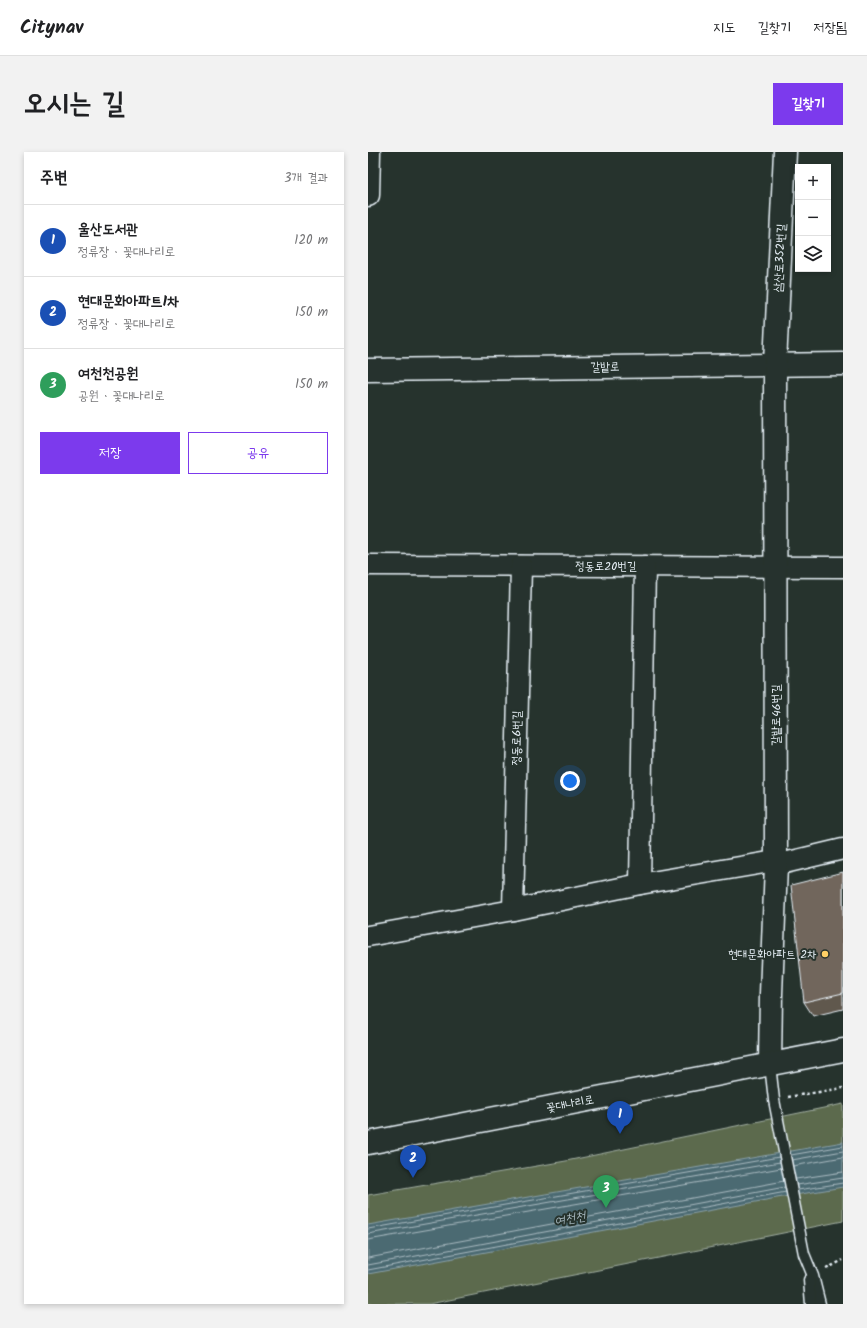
<!DOCTYPE html>
<html lang="ko">
<meta charset="utf-8">
<style>
:root{--surface:#fff;--page:#f2f2f2;--text:#202124;--muted:#757577;--line:#e0e0e0;--accent:#7c3aed}
body{margin:0;font-family:Kalam,"Poor Story",sans-serif;background:var(--page);color:var(--text)}
.controls{position:absolute;right:12px;top:12px;display:grid;overflow:hidden;border-radius:0px;box-shadow:0 2px 6px #0003}
.controls button{width:36px;height:36px;display:grid;place-items:center;padding:0;border:0;border-bottom:1px solid var(--line);background:var(--surface);color:var(--text);font:20px sans-serif}
.you{position:absolute;left:202px;top:629px;width:14px;height:14px;margin:-10px;border:3px solid #fff;border-radius:50%;background:#1a73e8;box-shadow:0 0 0 6px #1a73e833}
.badge{display:grid;place-items:center;width:26px;height:26px;border-radius:50%;background:var(--accent);color:#fff;font-size:13px;font-weight:700}
.pin{position:absolute;translate:-50% -33px;filter:drop-shadow(0 1px 2px #0008)}
.pin::after{content:'';position:absolute;top:21px;width:14px;height:12px;background:inherit;clip-path:polygon(0 0,100% 0,50% 100%)}
.list{margin:0;padding:0;list-style:none}
h2{display:flex;justify-content:space-between;align-items:center;height:52px;margin:0;padding:0 16px;font-size:17px}
h2 small{font-size:13px;font-weight:400;color:var(--muted)}
.list li{display:grid;grid-template-columns:26px 1fr auto;gap:12px;align-items:center;box-sizing:border-box;height:72px;padding:0 16px;border-top:1px solid var(--line)}
.list b{display:block;font-size:15px;white-space:nowrap}
.list p{margin:0;font-size:13px;white-space:nowrap;color:var(--muted)}
.list em{font-size:13px;font-style:normal;color:var(--muted)}
.actions{display:flex;gap:8px;padding:12px 16px}
.actions a{flex:1;padding:9px 0;border:1px solid var(--accent);border-radius:0px;text-align:center;font-size:14px;color:var(--accent)}
.actions .main{background:var(--accent);color:#fff}
.icon{flex:none;width:22px;height:22px;fill:none;stroke:currentColor;stroke-width:2;stroke-linecap:round;stroke-linejoin:round}
.map{position:relative;flex:none;width:475px;height:1152px;overflow:hidden;border-radius:0px}
header{display:flex;align-items:center;gap:24px;box-sizing:border-box;height:56px;padding:0 20px;background:var(--surface);border-bottom:1px solid var(--line)}
header strong{font-size:19px}
nav{display:flex;gap:22px;margin-inline-start:auto;font-size:14px}
.intro{display:flex;align-items:center;justify-content:space-between;box-sizing:border-box;height:96px;padding:0 24px}
h1{margin:0;font-size:28px}
.button{padding:10px 18px;border-radius:0px;background:var(--accent);color:#fff;font-size:14px;font-weight:700}
main{display:flex;gap:24px;padding:0 24px}
aside{flex:1;background:var(--surface);border-radius:0px;box-shadow:0 2px 6px #0003}
.map>svg:first-child{display:block}
.green{fill:#5c6b4d;stroke:#a2aea2}
.water{fill:#4c6a72;stroke:#8aa0a8}
.lines{fill:none;stroke-linecap:round;stroke-linejoin:round}
.shore{stroke:#aabbc2;stroke-width:1}
.service-casing{stroke:#e8f1f8;stroke-width:13}
.minor-casing{stroke:#e8f1f8;stroke-width:23}
.tertiary-casing{stroke:#e8f1f8;stroke-width:25}
.secondary-casing{stroke:#e8f1f8;stroke-width:25}
.path{stroke:#e8f1f8;stroke-width:2.5;stroke-dasharray:3 3;stroke-linecap:butt}
.service{stroke:#26332d;stroke-width:10}
.minor{stroke:#26332d;stroke-width:20}
.tertiary{stroke:#26332d;stroke-width:22}
.secondary{stroke:#26332d;stroke-width:22}
.wall{fill:#61584e;stroke:#e8f1f8}
.building{fill:#71665b;stroke:#e8f1f8}
.poi-dot{fill:#ffd166;stroke:#26332d;stroke-width:1.5}
.labels{text-anchor:middle;dominant-baseline:central;stroke-width:4;stroke-linejoin:round;paint-order:stroke}
.street-label{font-size:12px;fill:#e8f1f8;stroke:#26332d}
.poi-label{font-size:12px;fill:#e8f1f8;stroke:#26332d;text-anchor:end}
.water-label{font-size:13px;font-style:italic;fill:#aabbc2;stroke:#26332d}
</style>
<header>
<strong>Citynav</strong>
<nav><a>지도</a><a>길찾기</a><a>저장됨</a></nav>
</header>
<div class="intro"><h1>오시는 길</h1><a class="button">길찾기</a></div>
<main>
<aside>
<h2>주변<small>3개 결과</small></h2>
<ul class="list">
<li><span class="badge" style="background:#1a4fb4">1</span><div><b>울산도서관</b><p>정류장 · 꽃대나리로</p></div><em>120 m</em></li>
<li><span class="badge" style="background:#1a4fb4">2</span><div><b>현대문화아파트1차</b><p>정류장 · 꽃대나리로</p></div><em>150 m</em></li>
<li><span class="badge" style="background:#2e9e5b">3</span><div><b>여천천공원</b><p>공원 · 꽃대나리로</p></div><em>150 m</em></li>
</ul>
<div class="actions"><a class="main">저장</a><a>공유</a></div>
</aside>
<div class="map">
<svg width="475" height="1152" viewBox="0 0 475 1152">
<rect width="100%" height="100%" fill="#26332d"/>
<filter id="ink" filterUnits="userSpaceOnUse"><feTurbulence type="fractalNoise" baseFrequency=".025" numOctaves="2"/><feDisplacementMap in="SourceGraphic" scale="8" xChannelSelector="R" yChannelSelector="G"/><feConvolveMatrix kernelMatrix="1 2 1 2 8 2 1 2 1" color-interpolation-filters="sRGB"/></filter>
<g filter="url(#ink)">
<!-- green -->
<path class="green" d="M475 952V1069L61 1152H0V1043L198 1009Z"/>
<!-- water -->
<path class="water" d="M475 990V1035L409 1046 0 1122V1073Z"/>
<g class="lines">
<!-- shore -->
<g class="shore">
<path d="M423 1003 475 994"/>
<path d="M424 1008 475 999"/>
<path d="M425 1014 475 1005"/>
<path d="M428 1027 475 1020"/>
<path d="M429 1033 475 1026"/>
<path d="M430 1038 475 1031"/>
<path d="M0 1077 411 1005"/>
<path d="M0 1082 412 1010"/>
<path d="M0 1088 413 1016"/>
<path d="M0 1106 416 1029"/>
<path d="M0 1113 417 1035"/>
<path d="M0 1118 418 1040"/>
</g>
<defs>
<g id="service">
<path d="M402 913 406 948 436 1102 445 1124 452 1152"/>
<path d="M441 1128 443 1152"/>
</g>
<g id="minor">
<path d="M0 413 475 415"/>
<path d="M272 732 277 414"/>
<path d="M145 758 153 414"/>
<path d="M0 784 145 758 272 732 401 710 408 713 475 697"/>
</g>
<g id="tertiary">
<path d="M0 218 475 212"/>
<path d="M402 913 403 842 408 713 407 212 417 0"/>
</g>
<g id="secondary">
<path d="M0 43 1 0"/>
<path d="M0 991 475 898"/>
</g>
</defs>
<!-- service casing -->
<use href="#service" class="service-casing"/>
<!-- minor casing -->
<use href="#minor" class="minor-casing"/>
<!-- tertiary casing -->
<use href="#tertiary" class="tertiary-casing"/>
<!-- secondary casing -->
<use href="#secondary" class="secondary-casing"/>
<!-- path -->
<g class="path">
<path d="M420 945 475 936"/>
<path d="M458 1117 475 1108"/>
</g>
<!-- service -->
<use href="#service" class="service"/>
<!-- minor -->
<use href="#minor" class="minor"/>
<!-- tertiary -->
<use href="#tertiary" class="tertiary"/>
<!-- secondary -->
<use href="#secondary" class="secondary"/>
</g>
<!-- wall -->
<path class="wall" d="M475 720V857L445 864 436 850Z"/>
<!-- building -->
<path class="building" d="M475 720V841L436 850 423 733Z"/>
</g>
<!-- markers -->
<circle class="poi-dot" cx="457" cy="802" r="4"/>
<g class="labels">
<!-- street labels -->
<g class="street-label">
<text transform="translate(412 106) rotate(-87)">삼산로352번길</text>
<text transform="translate(237 215) rotate(-1)">갈밭로</text>
<text x="238" y="414">정동로20번길</text>
<text transform="translate(408 563) rotate(-90)">갈밭로46번길</text>
<text transform="translate(149 586) rotate(-89)">정동로6번길</text>
<text transform="translate(202 952) rotate(-11)">꽃대나리로</text>
</g>
<!-- poi labels -->
<g class="poi-label">
<text x="449" y="802">현대문화아파트 2차</text>
</g>
<!-- water labels -->
<g class="water-label">
<text transform="translate(202 1067) rotate(-10)">여천천</text>
</g>
</g>
</svg>
<div class="controls">
<button>+</button>
<button>−</button>
<button><svg class="icon" aria-label="layers" viewBox="0 0 24 24"><path d="M12 4l9 5-9 5-9-5zM3 14l9 5 9-5"/></svg></button>
</div>
<div class="you"></div>
<div class="pin badge" style="left:252px;top:982px;background:#1a4fb4">1</div>
<div class="pin badge" style="left:45px;top:1026px;background:#1a4fb4">2</div>
<div class="pin badge" style="left:238px;top:1056px;background:#2e9e5b">3</div>
</div>
</main>
